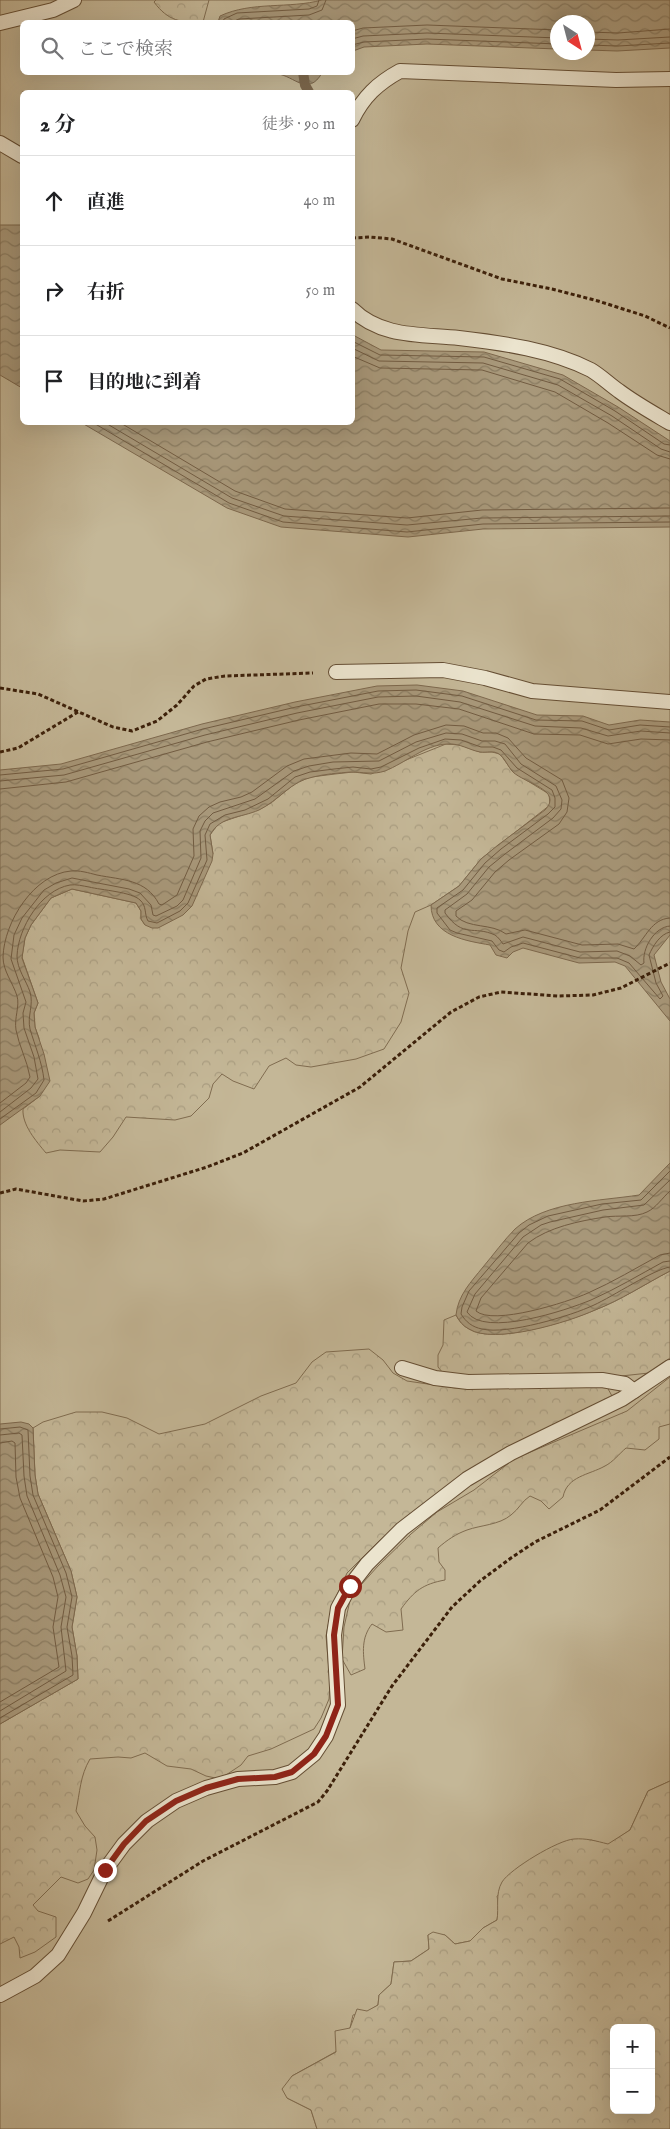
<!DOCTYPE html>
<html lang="ja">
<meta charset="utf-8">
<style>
:root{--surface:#fff;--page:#f2f2f2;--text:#202124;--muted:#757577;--line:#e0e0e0}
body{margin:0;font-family:"IM FELL English","Noto Serif JP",serif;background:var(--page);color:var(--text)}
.controls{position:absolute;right:15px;bottom:15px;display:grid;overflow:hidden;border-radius:8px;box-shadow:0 5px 20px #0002}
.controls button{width:45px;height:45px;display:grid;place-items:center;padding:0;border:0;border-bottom:1px solid var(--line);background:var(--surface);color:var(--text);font:25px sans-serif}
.compass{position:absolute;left:550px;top:15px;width:45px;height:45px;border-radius:50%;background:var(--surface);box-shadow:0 5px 20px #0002;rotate:144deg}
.stop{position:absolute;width:15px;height:15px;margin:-11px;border:4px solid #8f2418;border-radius:50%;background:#fff}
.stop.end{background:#8f2418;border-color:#fff;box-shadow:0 1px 5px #0008}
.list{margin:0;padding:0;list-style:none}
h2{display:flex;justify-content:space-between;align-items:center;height:65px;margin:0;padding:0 20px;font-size:21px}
h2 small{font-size:16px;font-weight:400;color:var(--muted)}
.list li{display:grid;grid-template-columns:32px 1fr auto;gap:15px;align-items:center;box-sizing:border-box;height:90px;padding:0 20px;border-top:1px solid var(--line)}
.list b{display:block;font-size:19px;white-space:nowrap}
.list em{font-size:16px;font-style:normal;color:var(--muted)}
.icon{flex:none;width:28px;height:28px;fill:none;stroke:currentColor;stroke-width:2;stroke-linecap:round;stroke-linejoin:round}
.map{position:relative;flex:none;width:670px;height:2129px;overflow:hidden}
.search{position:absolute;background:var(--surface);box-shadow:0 5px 20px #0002;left:20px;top:20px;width:335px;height:55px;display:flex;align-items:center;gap:12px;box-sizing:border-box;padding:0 18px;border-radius:8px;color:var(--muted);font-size:19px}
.panel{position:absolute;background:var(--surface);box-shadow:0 5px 20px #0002;left:20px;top:90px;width:335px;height:335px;border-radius:8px}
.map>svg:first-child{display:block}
.green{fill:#c4b797;stroke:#806c50;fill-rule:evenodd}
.forest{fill:url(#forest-crowns);stroke:#806c50;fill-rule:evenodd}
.water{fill:url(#water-waves);stroke:#7d684d}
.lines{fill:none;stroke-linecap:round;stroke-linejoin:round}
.shore{stroke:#725c42;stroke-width:1}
.stream{stroke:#7d684d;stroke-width:10}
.lane-casing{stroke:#654e34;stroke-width:16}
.path{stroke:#3c200a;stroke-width:3;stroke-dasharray:4 2.5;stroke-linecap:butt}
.lane{stroke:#ebe4ce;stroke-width:14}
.route{stroke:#8f2418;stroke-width:6}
</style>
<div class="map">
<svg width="670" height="2129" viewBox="0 0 670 2129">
<defs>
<pattern id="forest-crowns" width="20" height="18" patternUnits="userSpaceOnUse" patternTransform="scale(1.25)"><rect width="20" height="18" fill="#c4b797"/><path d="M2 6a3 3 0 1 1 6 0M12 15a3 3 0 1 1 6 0" fill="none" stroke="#a99d81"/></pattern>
<pattern id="water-waves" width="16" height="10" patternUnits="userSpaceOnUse" patternTransform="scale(1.25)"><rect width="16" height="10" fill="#a8987a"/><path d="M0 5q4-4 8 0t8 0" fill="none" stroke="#8a7c62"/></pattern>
</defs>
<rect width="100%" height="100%" fill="#e0d6b4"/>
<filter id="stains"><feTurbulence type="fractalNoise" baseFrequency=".004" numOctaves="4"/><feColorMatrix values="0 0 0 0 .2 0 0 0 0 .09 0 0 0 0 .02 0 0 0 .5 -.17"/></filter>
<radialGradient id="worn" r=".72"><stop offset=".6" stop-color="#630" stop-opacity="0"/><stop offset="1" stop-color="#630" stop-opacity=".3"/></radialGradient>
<!-- green -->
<path class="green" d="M0 0H670V1781L648 1791 630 1830 608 1845 591 1840 497 1896 499 1907 497 1920 483 1928 470 1941 455 1944 445 1935H428L429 1949 411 1961 394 1962 391 1984 379 1995 378 2005 367 2012 353 2015 350 2028 337 2051 292 2076 287 2098 311 2110 317 2129H0ZM22 22H352V72H22ZM558 22H588V52H558ZM22 92H352V422H22Z"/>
<!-- forest -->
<g class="forest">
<path d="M156 0H209L203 22C181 23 168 21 154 2Z"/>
<path d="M446 744 460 745 480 752H492L500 754 513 772 549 794 550 805 481 859 459 886 431 905 415 912 408 931 401 968 409 993 401 1022 384 1049 356 1059 311 1067 296 1065 286 1058 269 1066 254 1089 233 1081 222 1074 213 1084 209 1098 191 1116 175 1120 126 1117 113 1137 100 1152 60 1150 46 1153C36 1141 22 1125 23 1109L40 1096 39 1038 35 1027 34 1013 38 1003 22 957 25 938 31 925 51 898 72 889 136 903 141 911V919L145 925 213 854 210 835 219 823 260 809 271 803 297 782 311 777 335 774 353 772 371 774Z"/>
<path d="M670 1271V1358L649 1373 621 1376 576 1373 472 1377 443 1373 438 1367V1355L443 1345 444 1320 456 1315C459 1321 463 1326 469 1329 494 1345 569 1321 595 1310 621 1300 645 1284 670 1271Z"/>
<path d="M369 1349 383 1360 393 1373 407 1381 455 1388 597 1385 607 1387 612 1396 419 1508 378 1542 347 1573 332 1606 326 1636 330 1682 329 1699 321 1718 314 1729 271 1749 248 1756 241 1765 220 1779 206 1776 191 1769 167 1766 145 1753 131 1758 118 1757 90 1759C80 1776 80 1792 76 1811L85 1826 95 1837 97 1850 94 1870 88 1879 78 1883 61 1877 33 1905 38 1911 56 1917V1937L35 1952 20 1958 19 1947 14 1937 0 1944V1724L78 1679 77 1656 72 1627 77 1597 71 1571 38 1494 35 1475 33 1428 43 1422 76 1412H102L127 1418 159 1434 205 1424 261 1396 296 1383 312 1362 326 1352Z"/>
<path d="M670 1377V1424L659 1427V1439L645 1450 626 1448C619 1454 613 1462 605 1466 589 1475 567 1476 563 1497L549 1509 541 1501 530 1496C522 1501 519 1509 511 1515 499 1525 481 1525 467 1530 456 1534 447 1540 438 1548L439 1562 445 1570V1580C423 1584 414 1591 401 1609L403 1630 386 1632 372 1624C361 1638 363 1653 365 1669L351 1675 342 1659 344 1627 351 1596 378 1566 411 1534 437 1512 474 1490 514 1459 627 1411Z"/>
<path d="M670 1781V2129H317L311 2110 287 2098 282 2089 292 2076 336 2052 335 2031 350 2028 357 2009 367 2011 378 2005 379 1995 391 1984 394 1962 411 1961 429 1949 428 1935 433 1932 445 1935 455 1944 470 1941 483 1928 497 1920C499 1908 495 1894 502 1882 510 1869 558 1840 574 1839 586 1838 596 1841 608 1844L630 1830 648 1791ZM614 2028H651V2110H614Z"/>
</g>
<!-- water -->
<g class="water">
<path d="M322 0H670V48L617 51 588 50V22H558L557 49 427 44 364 47 353 51 352 22H218L220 16C252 1 289 9 322 0Z"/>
<path d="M258 73H322C308 97 294 76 278 74 271 73 265 74 258 73Z"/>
<path d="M0 225H22V388L0 375Z"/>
<path d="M353 335 381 350 484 352 563 375 618 407 670 441V527L483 529 408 537 281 527 227 508 82 423 352 422Z"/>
<path d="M417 685 463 691 537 715 583 716 609 725 640 720 670 722V935L654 955 661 982 670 999V1021L625 966 615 962 579 963 523 948 513 952 507 958 496 955 490 945C467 941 431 936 431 905L459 886 481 859 498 845 545 810C564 790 524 783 513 772 508 767 505 758 499 754 493 750 487 753 480 752 469 750 460 743 447 744 425 745 405 763 385 771 373 775 363 772 351 772 338 773 325 774 313 777 291 781 278 801 259 810 241 818 220 816 210 835L213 854 212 861 192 906 183 915 158 928H152L145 925 141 919V911L136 903 72 889 51 898 31 925 25 938 22 958 38 1003 34 1013 35 1027 44 1054 50 1081 40 1096 0 1125V770L61 764 202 724 295 702 377 686Z"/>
<path d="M670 1163V1271C645 1284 621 1300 595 1310 569 1322 494 1345 469 1329 463 1326 459 1321 456 1315 458 1295 471 1282 483 1267 494 1254 504 1240 515 1229 546 1201 601 1201 639 1195Z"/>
<path d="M21 1422 29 1424 33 1428 35 1475 38 1494 71 1571 77 1597 72 1627 77 1656 78 1679 0 1724V1424Z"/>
</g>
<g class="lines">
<!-- shore -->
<g class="shore">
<path d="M223 22 224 19 237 13 309 9 317 6 319 0"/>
<path d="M232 22 239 19 309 15 322 10 326 0"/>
<path d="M352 31 363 28 427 25 558 30"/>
<path d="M588 32 618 33 670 29"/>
<path d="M352 39 363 36 427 33 558 38"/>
<path d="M588 39 618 40 670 37"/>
<path d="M352 45 364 42 427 39 558 44"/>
<path d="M588 45 618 46 670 43"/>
<path d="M352 341 380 355 484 357 560 379 615 411 664 444 670 445"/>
<path d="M352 348 379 361 483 363 558 385 612 416 661 449 670 452"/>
<path d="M352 356 380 368 482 370 555 392 608 423 657 455 670 459"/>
<path d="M92 422 229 503 283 522 407 532 483 524 670 522"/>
<path d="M104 422 232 498 284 516 407 525 482 518 670 516"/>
<path d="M119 422 235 491 285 509 407 518 482 510 670 508"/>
<path d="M0 775 63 769 203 729 296 707 378 691 416 690 462 696 536 720 582 721 609 730 640 725 670 727"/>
<path d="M0 781 64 775 205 735 297 713 378 697 416 696 460 702 535 726 581 728 608 736 641 731 670 733"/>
<path d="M0 789 66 782 207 742 299 720 379 704H416L459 709 534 734 580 735 608 744 641 739 670 740"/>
<path d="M0 1103 26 1083 30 1077C27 1060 19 1046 16 1030 14 1018 20 1006 17 996 13 983 3 971 3 957 4 922 34 874 71 871 79 870 89 873 97 875 122 880 146 879 159 904L162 905 177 895 194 856 193 829 199 816 209 807 220 802 241 797 252 792 287 766 304 759 351 753 377 754 414 735 446 725 464 726 483 733H496L508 738 526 758 562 780 569 798 567 812 559 824 509 860 495 872 472 900 456 911V916C468 929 492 923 506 934L525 930 582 945 618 944 634 949C646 938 651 919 670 918"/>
<path d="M0 1112 31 1088 38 1079 34 1057 24 1028 23 1013 26 1002 11 959 14 935 22 918 44 890 56 883 72 878 129 889 140 893 151 905 153 915 156 916 177 906 183 900 201 858 200 831 205 821 213 813 255 799 294 771 309 766 333 762 379 761 416 742 446 733 462 734 482 741H495L505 744 521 764 556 786 562 800 561 809 553 818 505 854 489 867 467 894 445 910V913C464 939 473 925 495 935 498 937 501 941 503 944L523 937 580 952 617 951 630 956 641 965 644 963C642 949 654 927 670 926"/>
<path d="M0 1119 36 1093 44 1080C42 1062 35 1046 30 1029 27 1016 34 1005 30 992 26 980 17 969 17 956 18 928 41 890 70 885 76 884 83 886 89 887 101 890 132 892 140 900 147 906 144 914 148 921L157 923 180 911 188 903 207 860 205 835 210 824 225 815 245 810 268 799 295 777 310 772 334 769 353 767 371 769 381 767 419 748 445 739 461 740 481 747H493L501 750 517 768 552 790 555 798V807L548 814 501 849 485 863 463 890 437 908V913L450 930 457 933 492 941 499 950 504 952 511 947 523 943 580 958H617L629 963 660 999 663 996 656 983 649 955C653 946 660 934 670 932"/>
<path d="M670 1171 641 1200 602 1204 548 1216 529 1225 519 1233 469 1291 462 1307 461 1314C466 1322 472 1327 482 1329 507 1335 571 1316 594 1305 612 1297 654 1269 670 1267"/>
<path d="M670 1180 644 1205 603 1210 550 1222 541 1225 523 1237 475 1294 467 1312C484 1338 567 1310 591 1300 616 1289 639 1275 663 1262L670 1261"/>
<path d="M670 1191C663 1197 656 1208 647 1212 635 1218 618 1215 605 1217 579 1221 549 1227 528 1243L481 1298 476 1311C493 1326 568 1302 588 1293 613 1282 636 1268 660 1255L670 1253"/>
<path d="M0 1429 20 1427 28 1430 30 1476 33 1495 66 1573 72 1597 67 1627 72 1656 73 1675 0 1718"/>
<path d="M0 1435 19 1433 22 1435 24 1476 27 1496 60 1575 66 1597 61 1627 66 1671 0 1711"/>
<path d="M0 1443 12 1441 15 1443 16 1477 20 1498 53 1577 58 1597 53 1627 59 1667 0 1702"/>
</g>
<!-- stream -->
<path class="stream" d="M303 72 305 85 309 92"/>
<defs>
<g id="lane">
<path d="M0 23 53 10 74 0"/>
<path d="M352 120C363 97 378 83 400 71L616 80 670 79"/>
<path d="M0 143 22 156"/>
<path d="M352 309C381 338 422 334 459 338 503 343 552 350 591 370 601 376 609 384 619 391 635 403 653 413 670 423"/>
<path d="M336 672 443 670 485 678 532 691 670 702"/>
<path d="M402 1368 435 1378 468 1382 602 1380 625 1384 634 1391"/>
<path d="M0 1995 35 1976 58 1955 84 1913 105 1870 124 1844 147 1821 176 1801 206 1788 238 1779 275 1777 292 1772 314 1754 326 1736 338 1705 334 1635 338 1608 350 1586 367 1564 402 1529 467 1479 511 1453 622 1399 670 1367"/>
</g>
</defs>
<!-- lane casing -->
<use href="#lane" class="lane-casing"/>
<!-- path -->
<g class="path">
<path d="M352 238 370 237 392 239 502 279 552 289 598 301 645 316 670 328"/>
<path d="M0 688 38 694 113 727 132 731 157 721 177 705 194 686 206 679 225 676 313 673"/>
<path d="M0 752 18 748 78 712"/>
<path d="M0 1193 16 1189 83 1201 104 1199 207 1167 243 1153 360 1087 451 1012 479 997 501 992 558 996 593 995 621 988 670 963"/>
<path d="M108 1921 203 1861 318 1802 327 1791 392 1686 452 1607 480 1581 511 1558 535 1542 600 1510 670 1457"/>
</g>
<!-- lane -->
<use href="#lane" class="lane"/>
</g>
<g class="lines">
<!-- route -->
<path class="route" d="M105 1870 124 1844 146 1821 176 1801 206 1788 238 1779 275 1777 292 1772 314 1754 326 1736 338 1705 334 1635 338 1608 350 1586"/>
</g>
<rect width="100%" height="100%" filter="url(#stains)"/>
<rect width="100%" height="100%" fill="url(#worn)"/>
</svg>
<div class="controls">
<button>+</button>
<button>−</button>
</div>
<svg class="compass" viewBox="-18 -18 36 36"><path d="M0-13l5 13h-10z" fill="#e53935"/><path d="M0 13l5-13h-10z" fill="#757577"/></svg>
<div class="stop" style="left:350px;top:1586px"></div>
<div class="stop end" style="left:105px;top:1870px"></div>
<div class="search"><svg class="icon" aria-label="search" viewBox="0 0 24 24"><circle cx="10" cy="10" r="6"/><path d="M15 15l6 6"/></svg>ここで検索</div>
<section class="panel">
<h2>2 分<small>徒歩 · 90 m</small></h2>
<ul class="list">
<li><svg class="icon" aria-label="ahead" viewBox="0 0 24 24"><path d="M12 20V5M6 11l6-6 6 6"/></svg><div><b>直進</b></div><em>40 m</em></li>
<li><svg class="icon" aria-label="right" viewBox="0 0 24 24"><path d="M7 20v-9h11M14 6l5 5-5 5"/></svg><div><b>右折</b></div><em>50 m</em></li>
<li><svg class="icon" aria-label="arrive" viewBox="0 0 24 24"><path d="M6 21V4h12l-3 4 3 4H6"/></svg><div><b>目的地に到着</b></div></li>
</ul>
</section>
</div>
